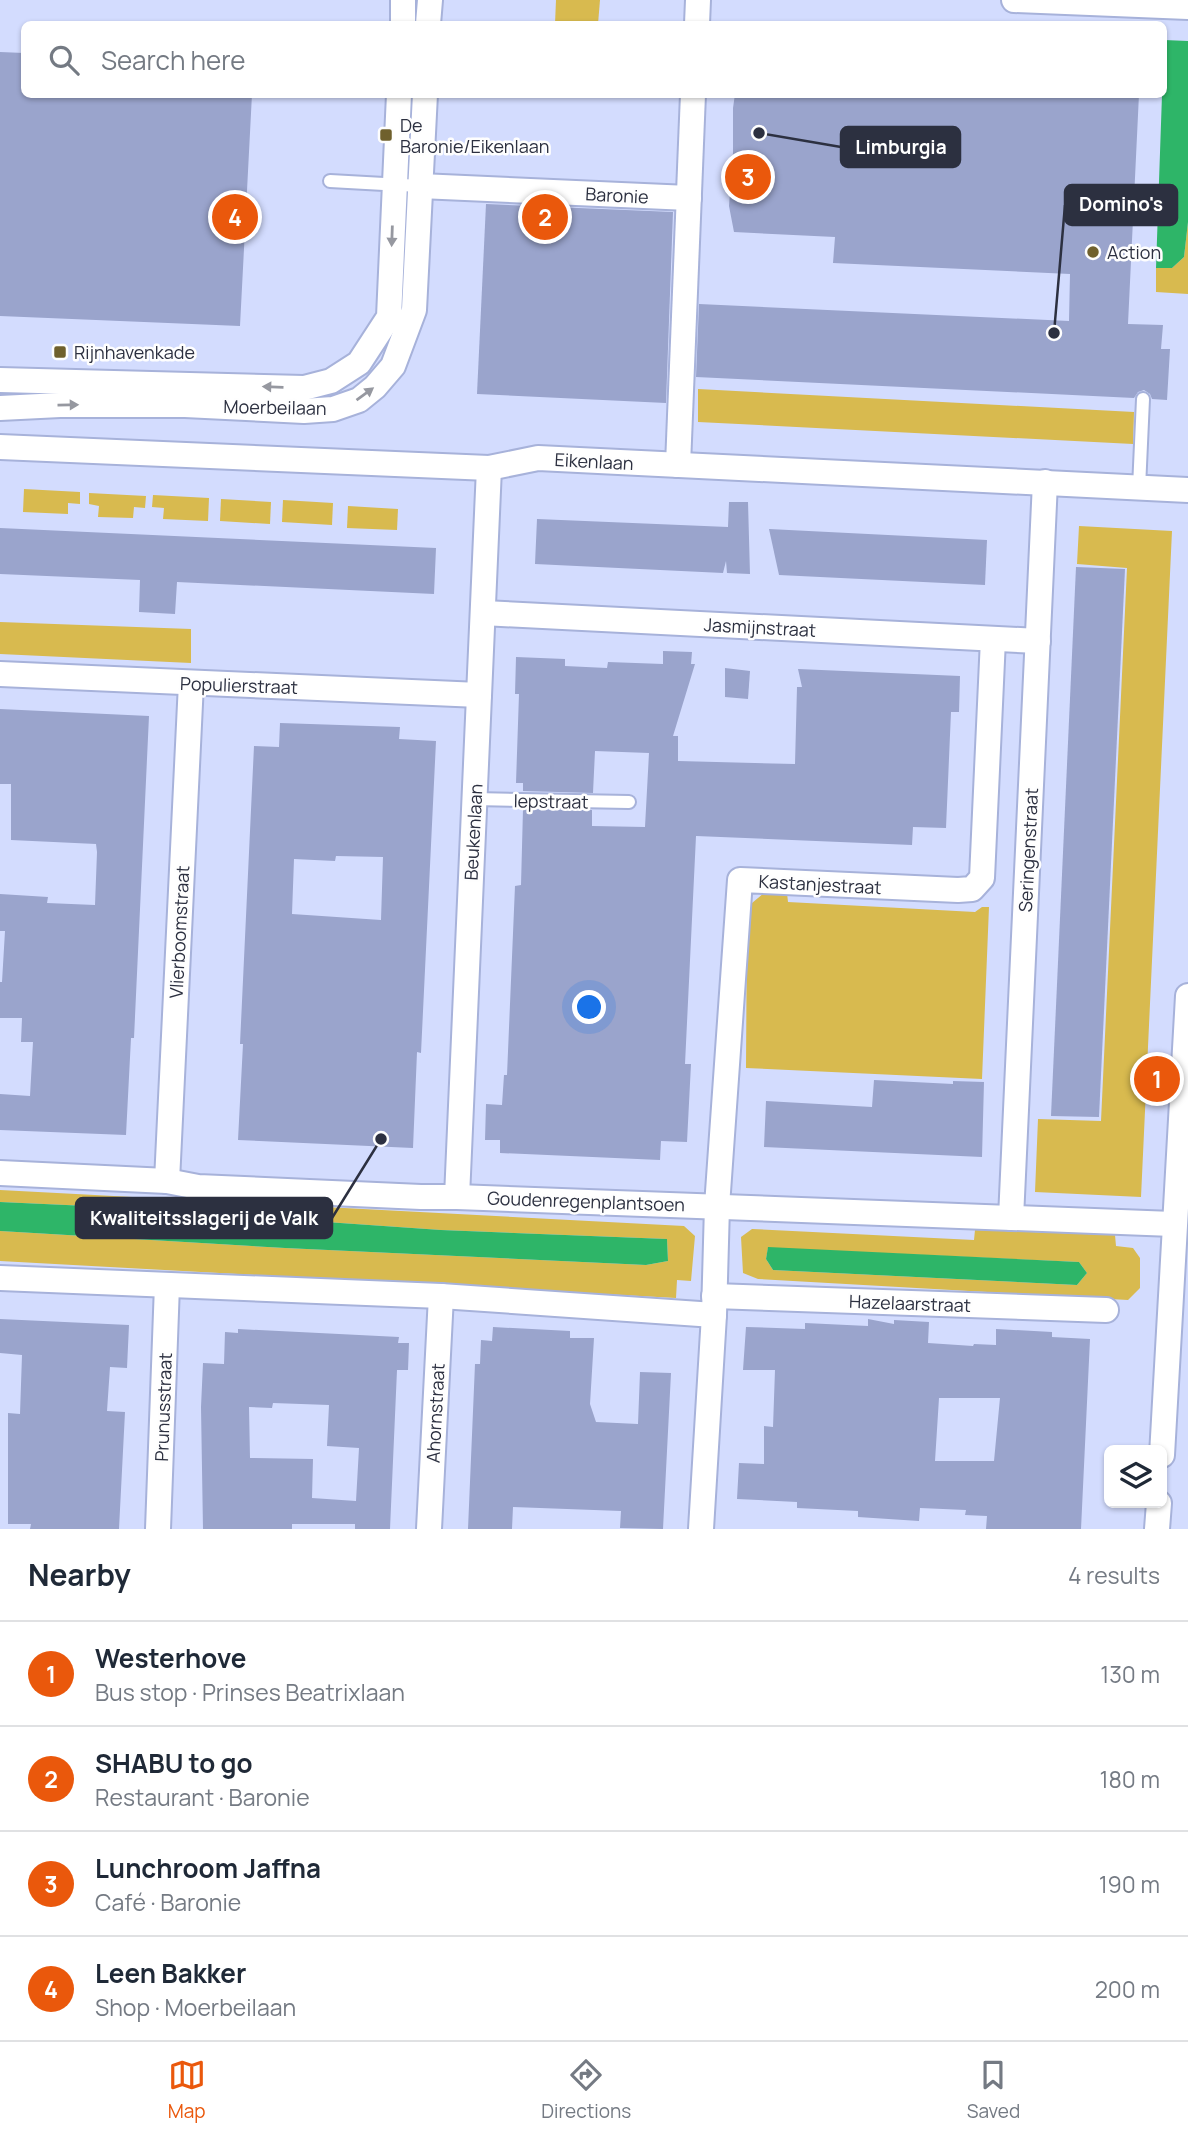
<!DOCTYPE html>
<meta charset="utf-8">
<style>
:root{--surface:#fff;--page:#f2f2f3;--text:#1f2937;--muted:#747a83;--line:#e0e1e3;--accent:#ea580c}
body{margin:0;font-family:Manrope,sans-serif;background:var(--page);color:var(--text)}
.controls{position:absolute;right:21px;bottom:21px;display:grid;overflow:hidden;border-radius:10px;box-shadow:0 2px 5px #0004}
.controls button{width:63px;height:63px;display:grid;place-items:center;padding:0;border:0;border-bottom:2px solid var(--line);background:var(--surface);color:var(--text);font:35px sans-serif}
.you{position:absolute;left:590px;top:1008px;width:24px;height:24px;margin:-18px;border:5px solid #fff;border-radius:50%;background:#1a73e8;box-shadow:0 0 0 10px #1a73e833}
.badge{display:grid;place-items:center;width:46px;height:46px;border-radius:50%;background:var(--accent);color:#fff;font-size:23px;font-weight:700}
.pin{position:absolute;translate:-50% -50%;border:4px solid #fff;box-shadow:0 2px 7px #0006}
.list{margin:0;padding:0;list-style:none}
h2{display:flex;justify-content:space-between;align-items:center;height:91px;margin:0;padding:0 28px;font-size:30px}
h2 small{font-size:23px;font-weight:400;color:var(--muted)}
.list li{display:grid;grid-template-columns:46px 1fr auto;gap:21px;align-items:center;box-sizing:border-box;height:105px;padding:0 28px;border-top:2px solid var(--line)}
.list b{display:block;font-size:26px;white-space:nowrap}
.list p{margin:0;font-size:23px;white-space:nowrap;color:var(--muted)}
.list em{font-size:23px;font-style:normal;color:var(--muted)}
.icon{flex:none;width:38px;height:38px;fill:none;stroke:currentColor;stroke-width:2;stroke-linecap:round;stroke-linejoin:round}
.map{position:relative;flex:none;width:1188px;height:1529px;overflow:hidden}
.search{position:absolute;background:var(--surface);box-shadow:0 2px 5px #0004;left:21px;right:21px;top:21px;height:77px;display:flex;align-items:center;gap:18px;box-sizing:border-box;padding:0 24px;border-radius:10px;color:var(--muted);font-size:26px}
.sheet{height:511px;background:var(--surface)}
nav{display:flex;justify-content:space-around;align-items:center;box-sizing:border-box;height:98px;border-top:2px solid var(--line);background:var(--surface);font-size:19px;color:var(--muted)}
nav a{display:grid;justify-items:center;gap:4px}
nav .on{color:var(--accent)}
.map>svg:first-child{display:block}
.green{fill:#d8ba4f;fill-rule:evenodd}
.water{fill:#2eb568}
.building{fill:#9aa4cc;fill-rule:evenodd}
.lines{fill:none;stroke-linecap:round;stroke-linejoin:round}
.lane-casing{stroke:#a7b2da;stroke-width:16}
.street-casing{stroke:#a7b2da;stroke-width:28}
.lane{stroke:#fff;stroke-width:12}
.street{stroke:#fff;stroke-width:24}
.oneway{fill:#9698a0}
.poi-dot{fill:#6f602d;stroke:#fefefe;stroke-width:2.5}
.labels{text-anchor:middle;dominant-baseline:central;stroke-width:5;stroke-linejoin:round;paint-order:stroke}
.poi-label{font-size:18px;fill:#2c3040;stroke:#fefefe;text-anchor:start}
.street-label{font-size:18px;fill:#2c3040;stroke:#fefefe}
.leader{fill:none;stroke:#2c3040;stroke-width:2.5}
.callout-dot{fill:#2c3040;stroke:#fefefe;stroke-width:2.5}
.callout{fill:#2c3040;stroke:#2c3040;stroke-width:2.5}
.callout-label{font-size:19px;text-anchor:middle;font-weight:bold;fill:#fff}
</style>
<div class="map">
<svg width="1188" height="1529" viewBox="0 0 1188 1529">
<rect width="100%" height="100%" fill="#d3dcfe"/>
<!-- green -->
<g class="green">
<path d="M556 0H600L598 24H555Z"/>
<path d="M1188 222V294L1156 292V268H1172L1184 257Z"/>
<path d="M698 389 1134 412 1133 444 698 422Z"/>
<path d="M24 489 80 492V504L68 503V514L23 512Z"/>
<path d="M89 493 146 496 145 508 134 507 133 518 98 517 99 506 89 504Z"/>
<path d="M153 495 209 498 208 521 163 519 164 508 152 507Z"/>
<path d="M221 499 271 502 270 524 220 521Z"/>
<path d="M283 500 333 503 332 525 282 522Z"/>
<path d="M348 506 398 509 397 530 347 528Z"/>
<path d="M1079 526 1172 531 1141 1197 1035 1192 1038 1119 1101 1121 1127 568 1077 564Z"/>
<path d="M0 622 191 629V663L0 654Z"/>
<path d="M764 893H787L788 902 975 912 982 907H989L982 1079 746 1068 747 914 752 903Z"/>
<path d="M0 1190 684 1226 695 1236 691 1281 677 1280 676 1298 0 1261V1231L285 1248 646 1265 668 1261 667 1239 441 1230 110 1207 0 1202Z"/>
<path d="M752 1229 974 1240 975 1230 1115 1235 1116 1246 1133 1248 1140 1258V1288L1128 1300 758 1279 743 1273 741 1237ZM768 1248 1079 1262 1087 1273 1077 1285 773 1270 766 1259Z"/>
</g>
<!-- water -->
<g class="water">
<path d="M1164 40 1188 41V222L1184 257 1172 268H1156L1162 95 1164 94Z"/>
<path d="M0 1202 110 1207 441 1230 667 1239 668 1261 646 1265 285 1248 0 1231Z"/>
<path d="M768 1247 1079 1262 1087 1273 1077 1285 773 1270 766 1259Z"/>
</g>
<!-- building -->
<g class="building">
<path d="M0 52 24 53V94H252L240 326 0 316Z"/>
<path d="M735 94H1139L1128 324 1163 325 1161 349H1170L1167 400 1152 399 1150 394 1144 390 1138 392 1134 398 696 377 699 304 1069 321 1070 274 833 263 835 237 734 232 729 206 733 153V108Z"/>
<path d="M486 204 673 212 666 403 477 394Z"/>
<path d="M729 502H748L750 574 727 573 726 561 723 573 535 564 537 519 728 527Z"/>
<path d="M0 528 436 548 434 594 177 582 175 614 139 612 140 580 0 574Z"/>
<path d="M769 529 987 540 985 585 779 575Z"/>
<path d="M1076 567 1125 569 1099 1117 1051 1116Z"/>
<path d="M663 651 692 652 691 664H695L673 736H678V761L795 764 797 687H802L798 669 960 676 959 712H951L946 828 913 827 912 845 696 836 685 1064H691L687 1142 661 1141 660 1160 500 1153V1140H485L486 1104 502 1105 504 1075H507L515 886 521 885 523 809 592 810V826L645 827 649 753 595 751 593 793 523 791V783H516L519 694H515L516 657 565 659V666L607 668 608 662 663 664Z"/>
<path d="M725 668 750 671 748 699 725 697Z"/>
<path d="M0 709 149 716 134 1038H131L126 1135 0 1130V1094L30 1096 33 1042H21L22 1018H0V982H2L5 931H0V894L48 897 47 903 95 905 97 852 96 844 11 840V784H0Z"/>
<path d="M280 723 400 727 399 739 436 741 421 1053 417 1052 413 1148 238 1140 243 1044H240L254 746 279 747ZM336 856 383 857 381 920 292 914 294 859 335 861Z"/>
<path d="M874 1080 953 1084V1081L984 1082 982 1157 764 1147 766 1101 872 1107Z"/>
<path d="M0 1319 129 1325 127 1368 110 1367 107 1411 125 1412 119 1529H30L31 1524H8V1413L20 1414 22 1355 0 1353Z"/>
<path d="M868 1319 894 1324V1320L929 1322 928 1343 973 1346 974 1344 996 1345V1329L1052 1332V1337L1090 1339 1081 1529H986L987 1516 965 1515 966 1510 920 1508 919 1521 858 1517V1511L797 1508V1502L737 1499 739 1463 764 1464V1426L773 1427 775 1370H743L746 1327 805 1329V1323L868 1326ZM939 1398H1000L994 1461H935Z"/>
<path d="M493 1327 570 1331V1338H594L590 1404 596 1422 638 1424 640 1372 671 1373 663 1529 620 1528 621 1511 513 1507 512 1529H468L475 1364H480L481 1340 492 1341Z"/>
<path d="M238 1329 399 1337 398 1343H409L408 1370H397L390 1529H355V1524H292V1529H203L201 1407 203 1363 224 1364 225 1332 238 1333ZM273 1403 329 1405 327 1446 359 1448 356 1501 312 1498 313 1459 250 1458 249 1407 272 1408Z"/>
</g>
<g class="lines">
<defs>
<g id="lane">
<path d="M330 181 420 186"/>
<path d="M1139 488 1143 399"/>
<path d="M474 799 629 802"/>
</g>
<g id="street">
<path d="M1014 0 1188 7"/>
<path d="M403 24V0"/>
<path d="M428 24 430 0"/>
<path d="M697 24 698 0"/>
<path d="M420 186 689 198"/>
<path d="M0 380 304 388 331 381 359 363 389 317 399 94"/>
<path d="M0 408 60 405H185L304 411 333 409 359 400 375 387 393 366 414 310 425 94"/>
<path d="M0 447 489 468 538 458 1188 490"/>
<path d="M678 465 693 94"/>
<path d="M483 613 1038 641"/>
<path d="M0 674 479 695"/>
<path d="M0 1173 167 1181 198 1187 421 1197H457L1173 1224"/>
<path d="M167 1181 191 683"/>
<path d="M457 1197 489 468"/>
<path d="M1011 1218 1045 482"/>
<path d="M0 1278 441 1296 714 1315"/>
<path d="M714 1296 1106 1310"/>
<path d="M1162 1455 1188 996"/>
<path d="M158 1529 167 1285"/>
<path d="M429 1529 441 1296"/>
<path d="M701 1529 714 1315 717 1206 740 880 958 890 972 889 982 878 993 639"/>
<path d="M1157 1529 1159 1503"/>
</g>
</defs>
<!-- lane casing -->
<use href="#lane" class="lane-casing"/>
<!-- street casing -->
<use href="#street" class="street-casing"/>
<!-- lane -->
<use href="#lane" class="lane"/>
<!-- street -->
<use href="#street" class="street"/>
</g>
<!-- one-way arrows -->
<defs><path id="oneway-solid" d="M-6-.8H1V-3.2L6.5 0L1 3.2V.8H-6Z" transform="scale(1.75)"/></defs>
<g class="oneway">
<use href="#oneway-solid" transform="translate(392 236) rotate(92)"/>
<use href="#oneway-solid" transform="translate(273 387) rotate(-178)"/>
<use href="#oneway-solid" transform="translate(365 394) rotate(-36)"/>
<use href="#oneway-solid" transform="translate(68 405) rotate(-1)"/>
</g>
<!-- markers -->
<g class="poi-dot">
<rect x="379" y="128" width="14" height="14" rx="3.5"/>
<circle cx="1093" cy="252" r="7"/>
<rect x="53" y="345" width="14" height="14" rx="3.5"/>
</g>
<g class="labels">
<!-- poi labels -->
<g class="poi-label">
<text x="400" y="125">De<tspan x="400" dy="21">Baronie/Eikenlaan</tspan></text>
<text x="1107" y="252">Action</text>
<text x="74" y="352">Rijnhavenkade</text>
</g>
<!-- street labels -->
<g class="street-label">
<text transform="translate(617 195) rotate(3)">Baronie</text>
<text transform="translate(275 407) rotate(1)">Moerbeilaan</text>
<text transform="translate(594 461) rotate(3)">Eikenlaan</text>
<text transform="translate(760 627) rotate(3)">Jasmijnstraat</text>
<text transform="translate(239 685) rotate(2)">Populierstraat</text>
<text transform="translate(551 801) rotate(1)">Iepstraat</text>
<text transform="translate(473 832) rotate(-87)">Beukenlaan</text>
<text transform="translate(1028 850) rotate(-87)">Seringenstraat</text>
<text transform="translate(820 884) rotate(3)">Kastanjestraat</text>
<text transform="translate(179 932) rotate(-87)">Vlierboomstraat</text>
<text transform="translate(586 1201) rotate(2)">Goudenregenplantsoen</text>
<text transform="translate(910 1303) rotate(2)">Hazelaarstraat</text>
<text transform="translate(163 1407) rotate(-88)">Prunusstraat</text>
<text transform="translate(435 1413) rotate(-87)">Ahornstraat</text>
</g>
</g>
<!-- callouts -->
<path class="leader" d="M759 133L841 147M1054 333L1065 205M381 1139L332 1218"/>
<g class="callout-dot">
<circle cx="759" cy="133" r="7"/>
<circle cx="1054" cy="333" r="7"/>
<circle cx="381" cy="1139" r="7"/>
</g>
<g class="callout">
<rect x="841" y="127" width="119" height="40" rx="7"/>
<rect x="1065" y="185" width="112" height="40" rx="7"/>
<rect x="76" y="1198" width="256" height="40" rx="7"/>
</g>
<g class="callout-label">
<text x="901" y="154">Limburgia</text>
<text x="1121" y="211">Domino's</text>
<text x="204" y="1225">Kwaliteitsslagerij de Valk</text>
</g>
</svg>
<div class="controls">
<button><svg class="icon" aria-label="layers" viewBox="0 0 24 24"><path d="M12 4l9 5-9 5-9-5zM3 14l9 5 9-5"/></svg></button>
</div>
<div class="you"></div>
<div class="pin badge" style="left:1157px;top:1079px">1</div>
<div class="pin badge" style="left:545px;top:217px">2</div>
<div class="pin badge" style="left:748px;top:177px">3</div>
<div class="pin badge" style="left:235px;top:217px">4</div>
<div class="search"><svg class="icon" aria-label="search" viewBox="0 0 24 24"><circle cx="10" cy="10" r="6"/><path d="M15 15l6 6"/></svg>Search here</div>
</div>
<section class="sheet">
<h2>Nearby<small>4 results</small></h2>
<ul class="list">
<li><span class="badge">1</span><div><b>Westerhove</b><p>Bus stop · Prinses Beatrixlaan</p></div><em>130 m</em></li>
<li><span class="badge">2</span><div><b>SHABU to go</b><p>Restaurant · Baronie</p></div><em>180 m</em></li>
<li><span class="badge">3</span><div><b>Lunchroom Jaffna</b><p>Café · Baronie</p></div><em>190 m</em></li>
<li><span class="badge">4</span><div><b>Leen Bakker</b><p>Shop · Moerbeilaan</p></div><em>200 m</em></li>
</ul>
</section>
<nav>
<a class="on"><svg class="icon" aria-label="map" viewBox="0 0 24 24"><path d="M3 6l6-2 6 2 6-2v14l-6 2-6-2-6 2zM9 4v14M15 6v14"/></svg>Map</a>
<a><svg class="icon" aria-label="directions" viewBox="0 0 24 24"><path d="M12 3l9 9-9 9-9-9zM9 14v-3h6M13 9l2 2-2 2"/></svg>Directions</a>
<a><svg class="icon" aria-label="saved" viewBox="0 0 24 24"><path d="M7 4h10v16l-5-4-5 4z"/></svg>Saved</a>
</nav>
